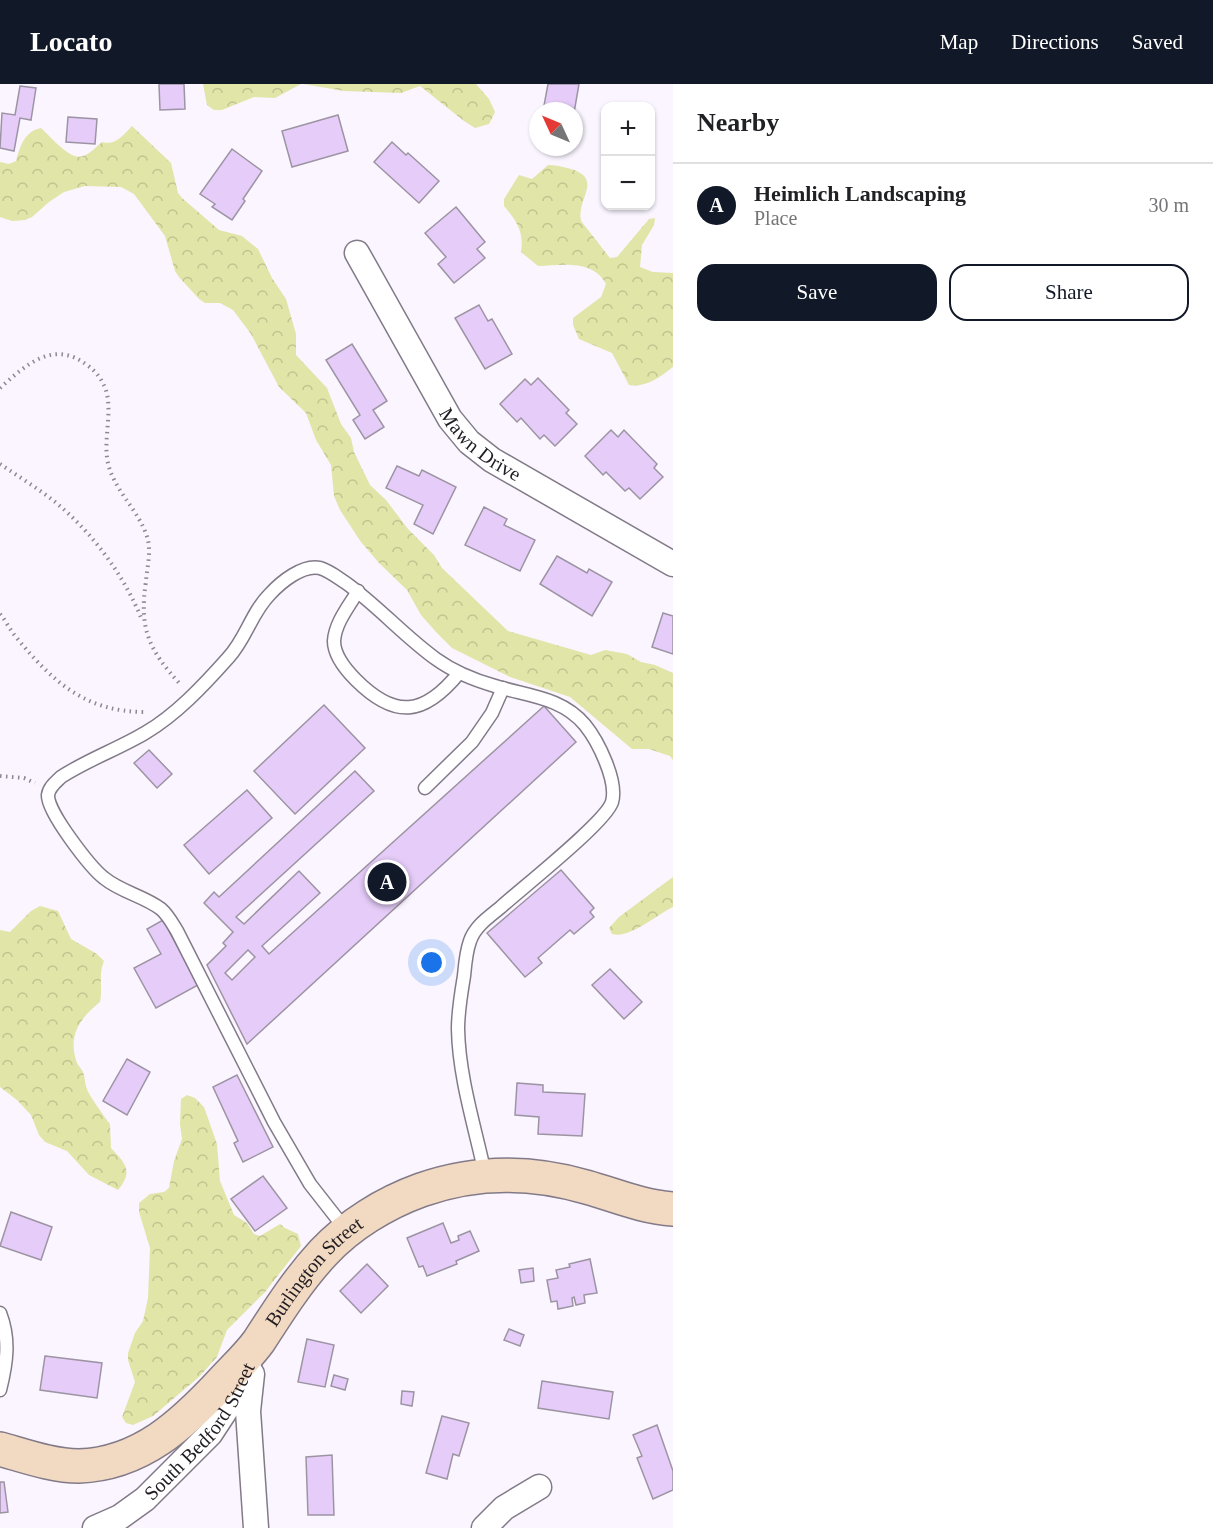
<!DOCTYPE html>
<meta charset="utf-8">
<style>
:root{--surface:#fff;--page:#f6f6f6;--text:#202124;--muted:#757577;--line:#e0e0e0;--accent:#111827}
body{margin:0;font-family:Georgia,serif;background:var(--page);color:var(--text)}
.controls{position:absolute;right:18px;top:18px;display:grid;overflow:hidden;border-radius:12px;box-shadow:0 2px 4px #0004}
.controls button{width:54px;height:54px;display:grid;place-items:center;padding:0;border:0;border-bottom:2px solid var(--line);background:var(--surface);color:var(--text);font:30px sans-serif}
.compass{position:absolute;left:529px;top:18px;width:54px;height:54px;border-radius:50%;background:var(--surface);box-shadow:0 2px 4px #0004;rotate:314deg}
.you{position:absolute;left:432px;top:879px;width:21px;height:21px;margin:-15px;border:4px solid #fff;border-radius:50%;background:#1a73e8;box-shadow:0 0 0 9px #1a73e833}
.badge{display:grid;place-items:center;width:39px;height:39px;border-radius:50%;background:var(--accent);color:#fff;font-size:20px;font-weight:700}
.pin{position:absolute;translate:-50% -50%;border:3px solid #fff;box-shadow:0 2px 6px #0006}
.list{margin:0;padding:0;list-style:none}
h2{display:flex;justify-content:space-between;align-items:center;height:78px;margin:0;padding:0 24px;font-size:26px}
h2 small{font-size:20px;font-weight:400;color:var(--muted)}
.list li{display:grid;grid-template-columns:39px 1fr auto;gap:18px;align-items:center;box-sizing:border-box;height:84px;padding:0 24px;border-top:2px solid var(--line)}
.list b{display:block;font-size:22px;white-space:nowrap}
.list p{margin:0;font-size:20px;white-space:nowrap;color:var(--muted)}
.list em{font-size:20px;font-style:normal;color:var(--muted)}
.actions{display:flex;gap:12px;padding:18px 24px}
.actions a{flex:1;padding:14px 0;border:2px solid var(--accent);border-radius:18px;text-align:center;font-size:21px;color:var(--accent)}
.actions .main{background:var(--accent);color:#fff}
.map{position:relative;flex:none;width:673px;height:1444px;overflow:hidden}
header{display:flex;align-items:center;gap:36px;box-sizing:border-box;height:84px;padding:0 30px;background:var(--accent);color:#fff}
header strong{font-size:28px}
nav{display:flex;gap:33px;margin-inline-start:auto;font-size:21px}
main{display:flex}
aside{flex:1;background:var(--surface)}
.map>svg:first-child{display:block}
.forest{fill:url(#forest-crowns)}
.building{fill:#e6cdf9;stroke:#9d94a3;stroke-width:1.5;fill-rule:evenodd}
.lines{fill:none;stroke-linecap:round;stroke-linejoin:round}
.lane-casing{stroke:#827a88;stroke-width:15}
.street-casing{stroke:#827a88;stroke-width:27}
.secondary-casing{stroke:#827a88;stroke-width:36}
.path{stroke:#8d8991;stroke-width:4;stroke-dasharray:1.5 4.5;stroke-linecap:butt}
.lane{stroke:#fff;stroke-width:12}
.street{stroke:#fff;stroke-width:24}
.secondary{stroke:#f2d9c2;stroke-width:33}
.labels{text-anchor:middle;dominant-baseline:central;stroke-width:4.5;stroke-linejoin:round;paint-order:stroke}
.street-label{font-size:20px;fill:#1f1c22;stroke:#fff}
</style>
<header>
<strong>Locato</strong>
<nav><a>Map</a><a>Directions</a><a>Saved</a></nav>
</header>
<main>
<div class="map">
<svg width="673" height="1444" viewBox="0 0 673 1444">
<defs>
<pattern id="forest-crowns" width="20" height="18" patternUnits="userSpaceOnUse" patternTransform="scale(1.5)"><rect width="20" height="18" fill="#e1e5a7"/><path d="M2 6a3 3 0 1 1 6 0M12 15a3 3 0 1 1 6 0" fill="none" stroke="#c1c48f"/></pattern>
</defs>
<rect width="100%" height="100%" fill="#faf5ff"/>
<!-- forest -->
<g class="forest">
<path d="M203 0H301L275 14 254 13 222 26H214L207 21Z"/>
<path d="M303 0H476L489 15 495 28 489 40 475 44 464 37 420 2 401 9 344 7Z"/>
<path d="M132 42 171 79 178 109 182 114 219 146 242 152 258 165 272 194 286 215 296 250V271L327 304 341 340 351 354 354 368 370 401 386 416 408 445 434 471 442 484 508 547 591 571 605 566 627 570 641 578 655 581 673 589V676L670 672 649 665H632L570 613 510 593 452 564 436 548 421 531 407 506 379 479 361 458 340 426 334 412 331 381 316 356 306 329 279 303 251 250 233 226 220 219H205L199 215 179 193 175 187 165 152 134 110 121 103 85 102 64 108 49 118 32 133 25 136 12 137 0 133V78L9 80 16 77C20 62 25 47 41 44 50 52 70 77 83 72 90 70 97 62 102 58 116 62 123 51 132 42Z"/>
<path d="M548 81C556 81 563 83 571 85 604 95 576 115 581 137L610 174 617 173 649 135 655 134 654 141 642 161 640 183 653 188 673 189V283C660 293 646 304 629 301L612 269 579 255 573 241V234L601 213 606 200C593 175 562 181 538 182L521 168C524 148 517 137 504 122V115L519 91 532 95Z"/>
<path d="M673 793V823C656 831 630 855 612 850L609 844 619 833Z"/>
<path d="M40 822 58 827 71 855 97 870 104 877C98 891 103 904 100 918 80 934 67 952 77 979 79 983 83 986 84 991 85 996 85 1000 87 1005 88 1010 106 1035 110 1040L111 1064C125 1079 134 1087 118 1106L89 1091 67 1067 45 1058 39 1051 31 1031 17 1016 0 1003V846L10 848 31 827Z"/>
<path d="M187 1011 195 1014 204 1023 217 1060 220 1097 234 1131 247 1139 254 1150 260 1152 280 1140 285 1144 298 1150 301 1162 265 1208 227 1246 217 1273 199 1293 153 1332 133 1341 126 1339 122 1333 135 1298 128 1276V1269L135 1249 143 1237 148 1214 150 1164 139 1128V1119L150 1110 164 1108 169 1104 174 1077 182 1055 180 1040 181 1015Z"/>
</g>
<!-- building -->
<g class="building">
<path d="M159 0H184L185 25 160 26Z"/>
<path d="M548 0H579L574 29V27H543Z"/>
<path d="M20 2 36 4 31 36 20 34 14 67 0 64 2 29 15 31Z"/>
<path d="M338 31 348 67 292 83 282 47Z"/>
<path d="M68 33 97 35 95 60 66 58Z"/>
<path d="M392 58 406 71 408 69 439 97 419 119 374 78Z"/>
<path d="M232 65 262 87 243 115 245 117 232 136 212 123 215 120 200 110Z"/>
<path d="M456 123 485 158 477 165 485 174 454 199 438 180 446 173 425 149Z"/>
<path d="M479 221 488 237 492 235 512 270 485 285 455 234Z"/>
<path d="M352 260 387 317 373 326 384 343 365 355 353 336 360 331 326 276Z"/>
<path d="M538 294 569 326 566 329 577 340 555 362 544 351 540 355 521 334 517 338 500 320 525 295 531 301Z"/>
<path d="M611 346 618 353 624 346 657 380 654 384 663 393 640 415 629 404 625 407 606 388 603 391 585 372Z"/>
<path d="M397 382 419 392 422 386 456 403 433 450 414 440 423 421 386 404Z"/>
<path d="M484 423 507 435 504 441 535 456 520 487 465 461Z"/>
<path d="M557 472 587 489 589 485 612 498 592 532 540 500Z"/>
<path d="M663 529 673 532V570L652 563Z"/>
<path d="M324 621 365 664 295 730 254 687Z"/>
<path d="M544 622 576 658 247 960 207 881 226 862 223 859 233 848 204 819 214 808 219 813 355 687 374 707 236 833 244 840 299 787 320 809 262 862 269 870ZM248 866 255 873 232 896 225 889Z"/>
<path d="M149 666 172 690 157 704 134 679Z"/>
<path d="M247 706 272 734 209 790 184 761Z"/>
<path d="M561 786 594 824 590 828 594 833 574 850 570 846 538 874 542 879 525 893 487 849Z"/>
<path d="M163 836 198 901 156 924 134 884 161 870 147 845Z"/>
<path d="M610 885 642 918 624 935 592 901Z"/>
<path d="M127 975 150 988 127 1031 103 1017Z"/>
<path d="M237 991 273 1063 243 1078 234 1059 238 1057 213 1003Z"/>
<path d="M517 999 543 1001V1008L585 1010 582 1052 538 1050 539 1033 515 1031Z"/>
<path d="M263 1092 287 1124 255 1147 231 1115Z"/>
<path d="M11 1128 52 1143 41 1176 0 1162Z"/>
<path d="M443 1139 451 1159 459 1156 458 1152 470 1147 479 1167 456 1177 457 1180 427 1192 423 1182 419 1183 407 1154Z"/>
<path d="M590 1175 597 1209 584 1211 585 1219 576 1221 574 1213 572 1214 573 1222 558 1225 557 1217 551 1218 547 1196 558 1194 556 1186 570 1183 569 1180Z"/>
<path d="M367 1180 388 1202 361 1229 340 1207Z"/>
<path d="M533 1184 534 1197 521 1199 519 1186Z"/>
<path d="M509 1245 524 1251 520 1262 504 1256Z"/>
<path d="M307 1255 334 1261 325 1303 298 1298Z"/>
<path d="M45 1272 102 1279 97 1314 40 1306Z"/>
<path d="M334 1291 348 1295 345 1306 331 1302Z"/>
<path d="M542 1297 613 1308 609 1335 538 1324Z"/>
<path d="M402 1307 414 1308 412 1322 401 1320Z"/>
<path d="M442 1332 469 1339 459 1372 453 1370 447 1395 426 1389Z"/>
<path d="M657 1341 673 1387V1406L653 1415 637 1374 642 1372 633 1351Z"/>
<path d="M332 1371 334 1431H308L306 1373Z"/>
<path d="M0 1398H4L8 1428 0 1429Z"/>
</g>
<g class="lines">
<defs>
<g id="lane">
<path d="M358 507C349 522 335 539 334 557 334 572 346 586 356 596 395 635 424 632 459 589"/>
<path d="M425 704 472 658 492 629 503 604"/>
<path d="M346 1146 310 1100 274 1038 177 847C172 839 168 831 161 825 144 812 121 808 104 794 91 784 47 728 48 711 49 703 56 698 61 693 87 676 118 665 145 649 176 631 204 601 228 574 246 555 251 529 270 510 281 498 303 480 320 484 330 487 338 494 346 499 378 522 404 552 436 575 454 588 474 596 495 602 527 612 562 613 585 641 598 657 618 697 612 718 606 738 522 804 501 823 489 833 475 842 470 857 466 868 465 881 464 892 461 910 458 927 458 945 459 994 475 1043 485 1090"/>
<path d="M0 1229C10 1255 7 1278 0 1306"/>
</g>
<g id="street">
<path id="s1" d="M357 169 450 335 469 358 492 376 673 480"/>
<path d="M252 1290 248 1327 256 1444"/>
<path id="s2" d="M95 1444 120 1433 145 1415 210 1350 231 1318 249 1279"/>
<path d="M484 1444 504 1424 539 1403"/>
</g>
<g id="secondary">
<path id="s3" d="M0 1365C25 1372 53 1382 79 1382 141 1380 183 1340 223 1297 235 1284 249 1271 259 1257 279 1226 298 1196 323 1169 349 1141 385 1119 421 1106 475 1087 531 1087 586 1103 615 1111 642 1123 673 1125"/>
</g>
</defs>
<!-- lane casing -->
<use href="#lane" class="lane-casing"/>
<!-- street casing -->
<use href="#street" class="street-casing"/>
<!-- secondary casing -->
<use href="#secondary" class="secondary-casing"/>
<!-- path -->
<g class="path">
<path d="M0 304C26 281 53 255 87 281 97 288 104 298 107 310 112 334 102 360 109 383 117 410 141 429 148 456 151 469 147 484 146 497 139 544 148 565 180 600"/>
<path d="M0 380C18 392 37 404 54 417 92 448 124 491 142 536"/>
<path d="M0 530C6 537 10 546 16 553 52 597 85 628 145 628"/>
<path d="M0 692 24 694 35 699"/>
</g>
<!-- lane -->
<use href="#lane" class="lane"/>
<!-- street -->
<use href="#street" class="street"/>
<!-- secondary -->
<use href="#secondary" class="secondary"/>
</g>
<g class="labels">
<!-- street labels -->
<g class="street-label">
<text stroke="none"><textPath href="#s1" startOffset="230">Mawn Drive</textPath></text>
<text stroke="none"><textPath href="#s3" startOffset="396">Burlington Street</textPath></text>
<text stroke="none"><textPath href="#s2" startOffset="146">South Bedford Street</textPath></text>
</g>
</g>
</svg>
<div class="controls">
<button>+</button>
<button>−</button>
</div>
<svg class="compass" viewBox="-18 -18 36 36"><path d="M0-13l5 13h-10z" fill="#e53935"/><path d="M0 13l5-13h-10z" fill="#757577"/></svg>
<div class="you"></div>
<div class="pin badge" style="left:387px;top:798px">A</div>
</div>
<aside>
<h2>Nearby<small></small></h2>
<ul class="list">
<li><span class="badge">A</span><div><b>Heimlich Landscaping</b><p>Place</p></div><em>30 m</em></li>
</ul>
<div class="actions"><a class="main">Save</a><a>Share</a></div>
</aside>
</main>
